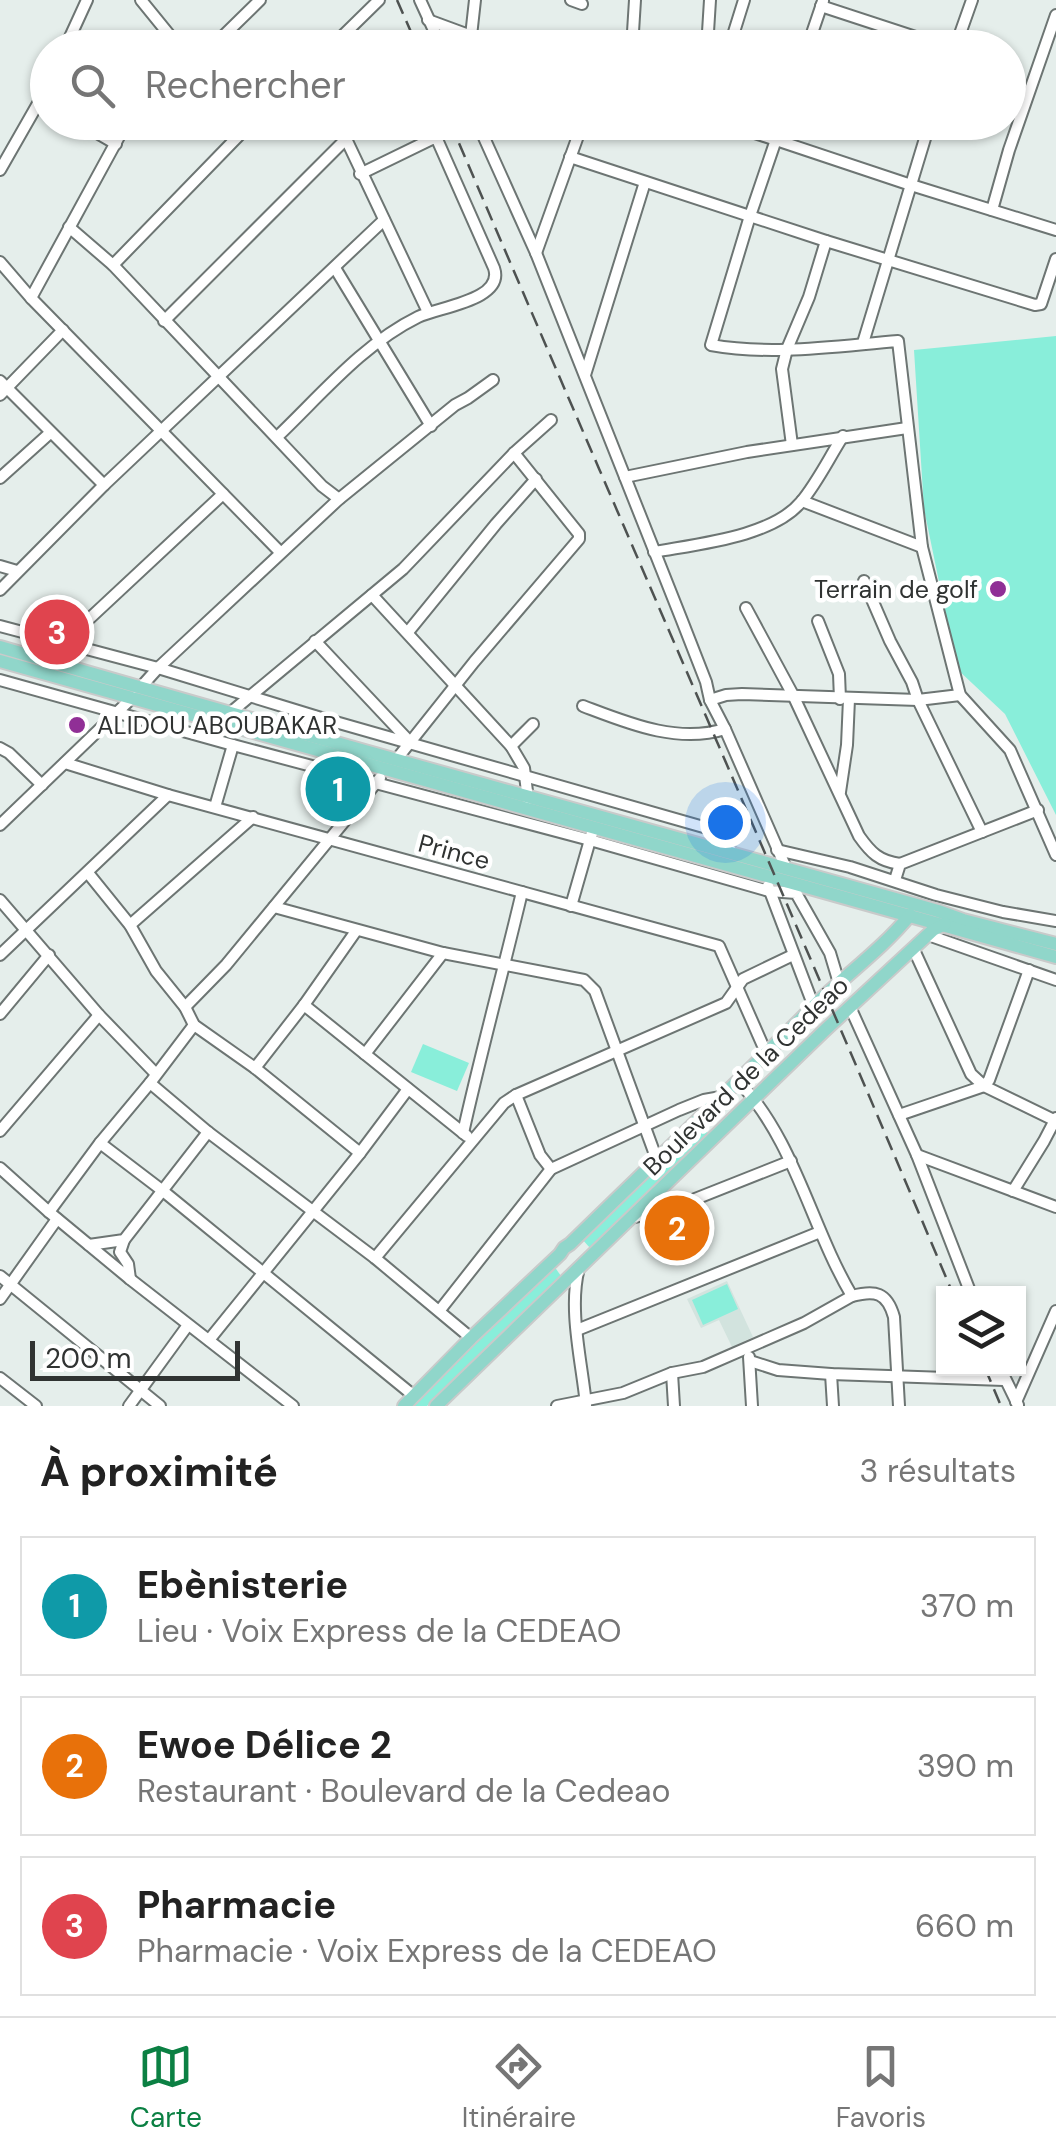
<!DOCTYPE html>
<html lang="fr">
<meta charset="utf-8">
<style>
:root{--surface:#fff;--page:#f2f2f2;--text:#222;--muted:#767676;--line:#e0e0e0;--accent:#0b8043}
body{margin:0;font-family:"DM Sans",sans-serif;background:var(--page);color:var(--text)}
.controls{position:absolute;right:30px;bottom:30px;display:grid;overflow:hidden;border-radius:0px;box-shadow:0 2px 8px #0004}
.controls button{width:90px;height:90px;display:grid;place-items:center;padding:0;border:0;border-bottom:2px solid var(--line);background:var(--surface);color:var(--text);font:50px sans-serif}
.scale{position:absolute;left:30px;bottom:25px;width:210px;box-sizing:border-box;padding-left:10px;border:5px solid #303332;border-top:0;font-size:28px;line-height:35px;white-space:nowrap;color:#303332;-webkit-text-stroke:8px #fff;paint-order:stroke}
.you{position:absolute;left:725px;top:822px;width:35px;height:35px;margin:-25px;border:8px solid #fff;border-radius:50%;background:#1a73e8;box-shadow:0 0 0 15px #1a73e833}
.badge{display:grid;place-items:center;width:65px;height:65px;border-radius:50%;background:var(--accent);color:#fff;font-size:32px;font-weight:700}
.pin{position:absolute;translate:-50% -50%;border:5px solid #fff;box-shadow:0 2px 10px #0006}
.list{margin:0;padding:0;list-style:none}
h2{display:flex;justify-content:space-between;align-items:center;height:130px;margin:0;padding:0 40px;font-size:42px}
h2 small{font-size:32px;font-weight:400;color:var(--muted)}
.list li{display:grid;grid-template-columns:65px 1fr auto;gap:30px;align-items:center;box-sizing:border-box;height:140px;margin:0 20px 20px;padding:0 20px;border:2px solid var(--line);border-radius:0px}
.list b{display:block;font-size:38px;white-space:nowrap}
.list p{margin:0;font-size:32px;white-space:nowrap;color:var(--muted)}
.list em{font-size:32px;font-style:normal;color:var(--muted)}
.icon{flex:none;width:55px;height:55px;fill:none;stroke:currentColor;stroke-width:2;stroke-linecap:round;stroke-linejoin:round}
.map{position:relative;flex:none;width:1056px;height:1406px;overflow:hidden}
.search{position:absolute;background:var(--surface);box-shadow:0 2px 8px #0004;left:30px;right:30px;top:30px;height:110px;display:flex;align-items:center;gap:25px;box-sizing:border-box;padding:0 35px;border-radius:55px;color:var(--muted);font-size:38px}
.sheet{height:610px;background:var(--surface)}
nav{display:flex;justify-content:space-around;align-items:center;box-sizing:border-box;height:140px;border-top:2px solid var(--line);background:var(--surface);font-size:28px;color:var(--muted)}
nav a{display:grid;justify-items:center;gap:5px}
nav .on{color:var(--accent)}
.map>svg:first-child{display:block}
.built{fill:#d2e3de}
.green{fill:#89eeda}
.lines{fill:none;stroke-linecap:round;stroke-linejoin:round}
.minor-casing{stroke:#6d7573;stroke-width:14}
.major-casing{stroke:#c9caca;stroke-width:16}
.minor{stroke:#fff;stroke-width:10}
.major{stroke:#90d6ca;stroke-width:12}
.rail{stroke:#4e5251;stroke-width:2.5;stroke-dasharray:15 8;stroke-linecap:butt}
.poi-dot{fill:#902f96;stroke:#fff;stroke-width:4}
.labels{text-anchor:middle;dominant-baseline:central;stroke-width:9;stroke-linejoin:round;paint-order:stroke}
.poi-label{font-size:25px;fill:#303332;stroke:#fff;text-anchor:end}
.street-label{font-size:25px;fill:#303332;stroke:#fff}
</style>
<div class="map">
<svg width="1056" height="1406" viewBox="0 0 1056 1406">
<rect width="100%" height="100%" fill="#e5eeeb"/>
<!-- built -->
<path class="built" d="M727 1281 753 1337 732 1347 719 1320 701 1328 687 1299Z"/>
<!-- green -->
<g class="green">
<path d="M1056 336V815L1005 714 957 669 924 509 914 350Z"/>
<path d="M423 1044 469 1063 457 1091 411 1072Z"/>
<path d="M700 1125 710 1135 590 1248 582 1239Z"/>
<path d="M554 1266 561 1276 427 1406H411Z"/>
<path d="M727 1284 738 1309 703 1325 692 1300Z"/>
</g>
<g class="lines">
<defs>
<g id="minor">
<path d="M141 0 180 48"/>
<path d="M420 0 442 48"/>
<path d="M571 0 582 4"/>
<path d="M821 6 949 48"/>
<path d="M428 20 504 48"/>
<path d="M471 36 475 0"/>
<path d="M65 48 87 0"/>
<path d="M211 48 260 0"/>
<path d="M330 48 379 0"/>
<path d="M632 48 635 0"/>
<path d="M707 48 710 0"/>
<path d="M729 48 744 0"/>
<path d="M807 48 823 1"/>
<path d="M955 48 972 0"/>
<path d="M78 122 116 144"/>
<path d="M338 122 428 312"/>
<path d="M477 122 536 253 681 618 706 682 710 700 725 729 786 868"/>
<path d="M722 122 911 185 1056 230"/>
<path d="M782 122 750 216 711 345C772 356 836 346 898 341L922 547 960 695 1010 750 1056 855"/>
<path d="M570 157 826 241 1035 305 1041 304 1056 259"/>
<path d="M0 170 48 86"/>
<path d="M992 210 1009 150 1056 15"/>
<path d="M69 227 113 265 322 486 339 499"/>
<path d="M536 253 583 122"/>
<path d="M0 262 31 298 280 552"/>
<path d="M113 265 252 122"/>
<path d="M335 268 431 426"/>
<path d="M31 298 127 122"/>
<path d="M164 321 345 140"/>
<path d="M863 343 930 122"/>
<path d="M585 375 645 182"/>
<path d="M0 381 104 485"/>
<path d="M0 395 63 330"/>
<path d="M277 437C321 395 363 344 418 317 439 307 505 300 494 268L436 137 360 174"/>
<path d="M792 445 782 369 787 349 809 297 826 241"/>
<path d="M625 477 747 452 907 428"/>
<path d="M0 478 50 433"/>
<path d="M802 501 922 547"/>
<path d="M654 552C697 544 772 537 801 502 817 483 829 458 843 436"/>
<path d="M0 566 17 571"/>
<path d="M864 581 890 641 912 682 918 700 982 832"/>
<path d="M0 590 104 485 384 220"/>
<path d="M372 595 511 746 524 768 528 799"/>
<path d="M746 608 793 695 859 836C871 853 879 861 900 864"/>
<path d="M818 621 839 674 840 699"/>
<path d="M0 626 158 668 318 717 721 832 732 853"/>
<path d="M408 632 496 524 536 479"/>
<path d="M315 641 409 741"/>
<path d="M45 660 223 494"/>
<path d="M0 680 233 745 590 840 769 891 796 893 830 953 839 983"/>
<path d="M141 687 158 668 339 499 455 405 468 398 493 380"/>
<path d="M710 700 726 695 742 694 918 700 960 695"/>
<path d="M583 706C628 723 677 744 725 729"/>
<path d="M230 713 403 569 514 453 551 420"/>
<path d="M511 746 533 724"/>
<path d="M0 748 9 753 42 785"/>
<path d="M396 760 474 662 579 539V534L514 453"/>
<path d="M65 763 168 795 719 946 767 1055"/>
<path d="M840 792 847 745 849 699"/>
<path d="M215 807 233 745"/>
<path d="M0 825 133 697"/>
<path d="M777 850 850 867 936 895 1003 912 1056 921"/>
<path d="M88 873 130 925 156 971 185 1007 194 1025 255 1068 360 1153"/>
<path d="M895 880 900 864 1038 810"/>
<path d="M768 886 814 1007"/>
<path d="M0 900 99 1015 156 1074"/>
<path d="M571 906 592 833"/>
<path d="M274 907 443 953 584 980 595 991 657 1160"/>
<path d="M130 925 253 817"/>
<path d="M928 935 1056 980"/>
<path d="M914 950 971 1074 984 1086 1056 1121"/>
<path d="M0 955 168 795"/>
<path d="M304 1005 467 1136"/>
<path d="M185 1007 226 965 380 778"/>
<path d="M850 1007 917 1155 971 1294"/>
<path d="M0 1014 49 955"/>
<path d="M365 1054 443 953"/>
<path d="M255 1068 304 1005 356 931"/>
<path d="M739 1082C795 1141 811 1227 852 1296 875 1290 887 1292 894 1317L899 1406"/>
<path d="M150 1083 208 1132 375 1258 471 1338"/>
<path d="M516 1095 540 1155 551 1169"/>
<path d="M899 1115 984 1086 989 1080 1029 970"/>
<path d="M0 1131 99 1015"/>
<path d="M463 1133C481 1052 503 972 522 892"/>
<path d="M100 1143 163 1191 414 1396"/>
<path d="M917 1155 1056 1207"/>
<path d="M0 1168 49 1212 130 1279 293 1406"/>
<path d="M1013 1191 1044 1141 1056 1118"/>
<path d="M49 1212 100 1143 150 1083 194 1025"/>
<path d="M631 1218 675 1207 791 1161"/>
<path d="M124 1240 120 1252 128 1264 130 1279"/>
<path d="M89 1245 124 1240 208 1132"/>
<path d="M375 1258 504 1103 516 1095 726 1003 743 979 793 955"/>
<path d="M579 1268C568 1309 582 1363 586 1405"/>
<path d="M0 1276 160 1406"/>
<path d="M0 1299 57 1219"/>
<path d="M440 1310 551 1169 679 1110 704 1100 721 1097"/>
<path d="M577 1330 820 1232"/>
<path d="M209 1340 360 1153 408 1089"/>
<path d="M749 1357 752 1406"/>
<path d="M750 1361 778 1370 831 1374 1004 1380"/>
<path d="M1000 1368 1018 1405"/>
<path d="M672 1373 674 1406"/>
<path d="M831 1374 833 1406"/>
<path d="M0 1378 36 1406"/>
<path d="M1016 1402 1056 1311"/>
<path d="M129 1406 188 1325"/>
<path d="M557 1406 623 1393 672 1373 703 1367 804 1323 852 1296"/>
</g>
<g id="major">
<path d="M0 647C312 738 625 823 938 911L963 920 1056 944"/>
<path d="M0 661 1056 957"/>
<path d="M404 1406 471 1338 560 1254 564 1248 570 1244C652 1164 735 1085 816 1004 847 974 883 948 910 915"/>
<path d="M436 1406 824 1031 933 930 945 924"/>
</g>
</defs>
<!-- minor casing -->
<use href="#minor" class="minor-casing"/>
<!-- major casing -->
<use href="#major" class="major-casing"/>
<!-- minor -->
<use href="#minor" class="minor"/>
<!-- major -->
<use href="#major" class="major"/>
<!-- rail -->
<g class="rail">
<path d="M397 0 418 48"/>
<path d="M450 122C617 513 788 902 953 1294"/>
<path d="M985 1368 1001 1406"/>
</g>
</g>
<!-- markers -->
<g class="poi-dot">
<circle cx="998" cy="589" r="10"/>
<circle cx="77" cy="725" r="10"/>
</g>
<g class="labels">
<!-- poi labels -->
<g class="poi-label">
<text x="978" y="589">Terrain de golf</text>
<text x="97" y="725" text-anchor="start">ALIDOU ABOUBAKAR</text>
</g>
<!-- street labels -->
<g class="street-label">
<text transform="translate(454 852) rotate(15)">Prince</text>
<text transform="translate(746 1076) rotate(-44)">Boulevard de la Cedeao</text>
</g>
</g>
</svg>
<div class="controls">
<button><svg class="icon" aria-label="layers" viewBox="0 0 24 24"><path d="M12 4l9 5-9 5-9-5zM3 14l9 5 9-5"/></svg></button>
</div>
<div class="scale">200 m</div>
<div class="you"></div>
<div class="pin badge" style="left:338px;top:789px;background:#0f9aa8">1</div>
<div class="pin badge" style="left:677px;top:1228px;background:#e8710a">2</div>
<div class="pin badge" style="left:57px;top:632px;background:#e0444e">3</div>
<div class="search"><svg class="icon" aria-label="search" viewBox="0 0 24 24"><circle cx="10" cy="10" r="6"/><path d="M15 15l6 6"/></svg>Rechercher</div>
</div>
<section class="sheet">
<h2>À proximité<small>3 résultats</small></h2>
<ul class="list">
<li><span class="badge" style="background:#0f9aa8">1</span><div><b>Ebènisterie</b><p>Lieu · Voix Express de la CEDEAO</p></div><em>370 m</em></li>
<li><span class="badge" style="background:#e8710a">2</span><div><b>Ewoe Délice 2</b><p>Restaurant · Boulevard de la Cedeao</p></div><em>390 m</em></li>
<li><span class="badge" style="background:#e0444e">3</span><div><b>Pharmacie</b><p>Pharmacie · Voix Express de la CEDEAO</p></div><em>660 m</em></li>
</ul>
</section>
<nav>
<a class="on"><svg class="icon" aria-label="map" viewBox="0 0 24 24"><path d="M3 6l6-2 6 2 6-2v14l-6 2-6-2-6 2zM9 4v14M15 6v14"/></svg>Carte</a>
<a><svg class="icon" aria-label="directions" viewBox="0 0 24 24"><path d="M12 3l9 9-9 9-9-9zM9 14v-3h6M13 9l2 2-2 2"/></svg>Itinéraire</a>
<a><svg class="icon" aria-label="saved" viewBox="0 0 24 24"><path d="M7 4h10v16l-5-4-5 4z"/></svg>Favoris</a>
</nav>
